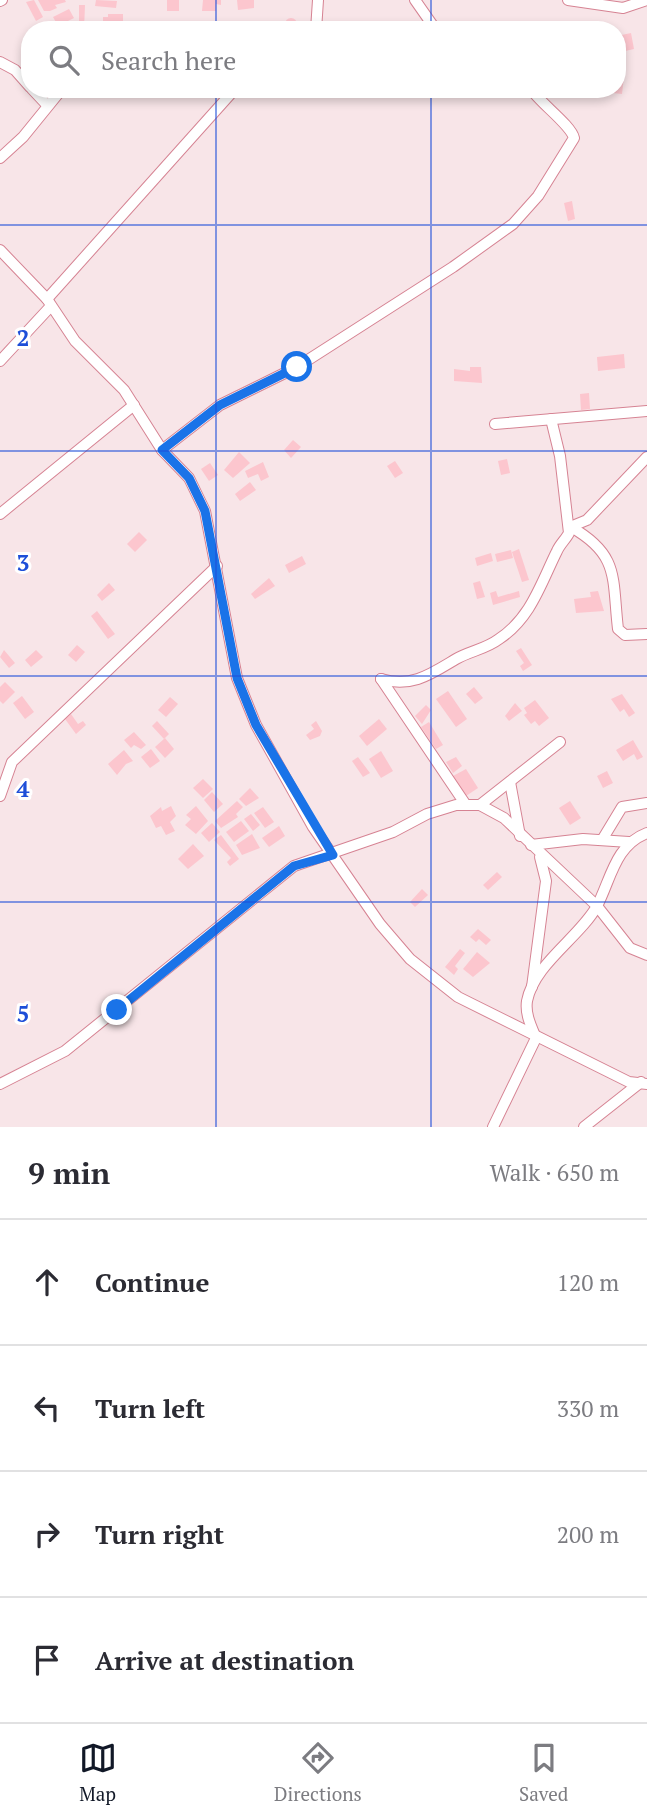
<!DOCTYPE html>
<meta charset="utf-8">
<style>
:root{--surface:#fff;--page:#f7f7f7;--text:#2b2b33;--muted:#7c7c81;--line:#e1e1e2;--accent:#111827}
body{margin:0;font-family:"PT Serif",serif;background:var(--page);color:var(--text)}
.stop{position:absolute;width:21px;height:21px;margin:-16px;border:5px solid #1a73e8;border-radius:50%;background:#fff}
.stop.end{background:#1a73e8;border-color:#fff;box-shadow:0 2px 7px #0008}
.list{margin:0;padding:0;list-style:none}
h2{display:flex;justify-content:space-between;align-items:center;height:91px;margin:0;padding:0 28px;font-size:30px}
h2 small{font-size:23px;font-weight:400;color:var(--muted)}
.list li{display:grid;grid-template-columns:46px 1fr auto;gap:21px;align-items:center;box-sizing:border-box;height:126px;padding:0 28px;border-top:2px solid var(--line)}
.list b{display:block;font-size:26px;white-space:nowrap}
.list em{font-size:23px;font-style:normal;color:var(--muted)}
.icon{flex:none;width:38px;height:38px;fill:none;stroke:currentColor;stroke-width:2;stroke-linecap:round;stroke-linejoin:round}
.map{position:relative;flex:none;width:647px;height:1127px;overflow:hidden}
.search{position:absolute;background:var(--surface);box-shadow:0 4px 10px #0003;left:21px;right:21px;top:21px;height:77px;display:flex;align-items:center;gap:18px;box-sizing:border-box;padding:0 24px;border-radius:28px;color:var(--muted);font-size:26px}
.sheet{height:595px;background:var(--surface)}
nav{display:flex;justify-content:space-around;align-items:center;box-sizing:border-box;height:98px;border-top:2px solid var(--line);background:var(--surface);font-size:19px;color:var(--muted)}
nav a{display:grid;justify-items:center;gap:4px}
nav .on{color:var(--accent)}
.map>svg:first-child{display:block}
.building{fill:#fcc6ce}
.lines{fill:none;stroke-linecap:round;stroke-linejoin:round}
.minor-casing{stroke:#d68393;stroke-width:12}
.minor{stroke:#fff;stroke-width:10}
.route{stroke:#1a73e8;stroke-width:9}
.grid{fill:none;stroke:#1d4ed8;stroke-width:2;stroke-opacity:0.55}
.grid-label{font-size:23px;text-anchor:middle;font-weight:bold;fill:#1d4ed8;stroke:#fff;stroke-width:6;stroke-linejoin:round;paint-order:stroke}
</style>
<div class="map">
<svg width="647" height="1127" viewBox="0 0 647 1127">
<rect width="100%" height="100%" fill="#f8e5e8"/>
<!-- building -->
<g class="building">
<path d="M34 0 43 17 36 21 26 2Z"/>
<path d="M38 0H65L66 2 55 5 57 8 50 11H44Z"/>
<path d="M96 0 117 1 116 8 95 6Z"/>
<rect x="167" y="0" width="12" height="11"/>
<path d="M203 0H221V5L216 4V11H202Z"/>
<path d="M237 0H254V8L238 10Z"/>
<path d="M79 5H85L84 30H79Z"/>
<path d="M69 9 74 18 58 26 53 17Z"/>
<path d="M108 14H123V30H103V17H108Z"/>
<circle cx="291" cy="24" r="6"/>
<path d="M631 33 634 49 621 52 617 36Z"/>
<path d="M617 76 624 77 622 94 594 91 617 89Z"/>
<path d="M572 201 575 219 568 221 564 203Z"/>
<path d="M624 354 625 368 598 371 597 357Z"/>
<path d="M470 367H481L482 383 454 381V369L470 371Z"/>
<path d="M589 393 590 409 581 410 580 394Z"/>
<path d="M293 440 301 447 291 458 284 450Z"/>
<path d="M239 452 250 463 233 478 224 470Z"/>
<path d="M507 459 510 473 501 475 498 461Z"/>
<path d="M395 461 403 473 395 478 387 466Z"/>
<path d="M263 462 269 477 261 481 258 474 248 478 245 471Z"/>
<path d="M210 463 218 475 209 481 201 469Z"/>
<path d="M250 482 256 490 240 501 235 494Z"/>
<path d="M139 532 147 540 135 552 127 544Z"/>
<path d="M519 549 529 580 522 582 512 552Z"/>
<path d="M511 550 513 558 497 562 495 554Z"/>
<path d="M491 553 493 561 477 566 475 558Z"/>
<path d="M302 556 306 564 289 573 285 565Z"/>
<path d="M269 578 275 586 255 599 251 594Z"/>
<path d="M480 581 485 597 477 599 473 583Z"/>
<path d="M109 583 115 590 102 601 97 595Z"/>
<path d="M496 591 498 597 519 591 520 597 493 605 490 593Z"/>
<path d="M598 591 604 611 576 613 574 599 591 597 590 592Z"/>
<path d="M97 611 115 634 108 639 91 616Z"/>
<path d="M77 645 85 652 76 662 68 655Z"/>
<path d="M521 648 532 665 523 671 520 666 524 663 516 651Z"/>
<path d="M4 650 15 663 9 668 0 657Z"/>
<path d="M36 650 43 657 31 667 25 660Z"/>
<path d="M5 682 15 692 3 704 0 701V687Z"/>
<path d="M474 687 483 698 475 704 466 694Z"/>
<path d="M448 691 467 719 456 727 436 699Z"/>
<path d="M622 694 635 713 629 717 624 709 620 712 611 699Z"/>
<path d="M22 696 34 712 25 719 13 703Z"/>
<path d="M170 697 178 704 166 717 158 710Z"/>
<path d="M535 700 549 718 539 726 535 721 531 724 524 715 527 713 524 708Z"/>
<path d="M515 703 522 711 509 721 505 716Z"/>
<path d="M426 705 431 710 422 724 415 716Z"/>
<path d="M71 714 78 724 83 721 86 725 76 734 65 719Z"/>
<path d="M379 719 387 729 367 746 359 736Z"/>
<path d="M157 721 169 734 164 739 152 726Z"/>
<path d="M316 721 322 731 320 736 310 740 306 735 314 729 311 725Z"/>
<path d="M429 722 443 745 436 749 421 727Z"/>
<path d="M134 732 146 745 141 749 134 745 131 748 124 740Z"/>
<path d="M165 738 174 749 165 758 155 747Z"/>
<path d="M633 740 643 757 637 760 634 754 623 761 616 750Z"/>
<path d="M151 749 160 761 150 768 141 757Z"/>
<path d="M124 750 133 761 126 764 117 775 108 764Z"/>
<path d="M381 751 393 771 381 778 369 759Z"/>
<path d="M358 757 370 773 363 777 352 761Z"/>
<path d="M456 757 462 766 453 773 446 762Z"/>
<path d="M466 769 478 788 466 796 453 776Z"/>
<path d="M607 771 613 783 603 788 597 776Z"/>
<path d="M203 779 213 789 203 798 193 788Z"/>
<path d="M250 788 259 798 246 806 239 799Z"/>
<path d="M212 792 223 804 214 812 204 800Z"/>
<path d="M237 801 243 807 236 814 238 817 221 828 215 821Z"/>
<path d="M570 801 581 818 570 825 559 808Z"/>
<path d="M171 806 176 816 170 822 175 831 166 835 161 826 156 828 150 816 161 807 162 811Z"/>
<path d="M196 806 208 821 196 834 185 825 191 819 186 815Z"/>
<path d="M263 807 274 822 265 828 254 813Z"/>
<path d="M251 814 260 825 253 831 244 819Z"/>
<path d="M241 821 249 831 234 842 226 832Z"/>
<path d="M212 823 220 832 209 842 201 833Z"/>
<path d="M279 826 285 836 269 847 262 838Z"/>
<path d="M252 834 260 848 242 855 236 845Z"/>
<path d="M221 835 239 859 230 866 227 862 231 858 214 840Z"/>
<path d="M193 844 204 856 188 869 178 859Z"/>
<path d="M497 872 502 877 488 890 483 885Z"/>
<path d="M422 889 428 895 415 907 410 902Z"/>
<path d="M478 929 491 940 486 945 479 939 476 942 470 937Z"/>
<path d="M460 949 465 953 455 966 458 969 454 975 445 967Z"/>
<path d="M477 952 490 963 473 977 463 969Z"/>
</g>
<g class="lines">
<defs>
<g id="minor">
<path d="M415 0 436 30"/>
<path d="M568 0 623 8 647 0"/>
<path d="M0 1 2 0"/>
<path d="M316 30 318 0"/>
<path d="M0 62 15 70 30 87"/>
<path d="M32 89 47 105"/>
<path d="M0 158 23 137 62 89"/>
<path d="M0 250 47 299 75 341 124 390 162 450 189 478 205 511 237 678 256 725 313 827 380 924 410 959 458 997 629 1082 647 1084"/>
<path d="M47 299 235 89"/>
<path d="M0 361 51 306"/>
<path d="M495 424 647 411"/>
<path d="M162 450 220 405 297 367 453 267 513 224 538 196 574 138C571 125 540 103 531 89"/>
<path d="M0 514 134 405"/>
<path d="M570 527 587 520 647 457"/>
<path d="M571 527C620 555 612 578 618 629L625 635 647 634"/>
<path d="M381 679C412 688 431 674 456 659 470 651 486 649 499 639 531 618 541 583 557 551 560 544 566 539 569 533L560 456 551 419"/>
<path d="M381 679 466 805"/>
<path d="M510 782 520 836"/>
<path d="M0 796 12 762 217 566"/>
<path d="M480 805 560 742"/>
<path d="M602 840 622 807 647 803"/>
<path d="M531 845 583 839 629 842"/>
<path d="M532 987 546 881 540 857"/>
<path d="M0 1084 65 1051 294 866 393 832 427 814 456 805H480L504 818 597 906 630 948 647 955"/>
<path d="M493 1127 536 1038C531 1026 525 1014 527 1001 534 964 580 937 597 906 611 879 615 845 647 833"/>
<path d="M584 1127 641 1082"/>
</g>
</defs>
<!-- minor casing -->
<use href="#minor" class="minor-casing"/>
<!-- minor -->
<use href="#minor" class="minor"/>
</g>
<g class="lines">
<!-- route -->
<path class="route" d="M117 1010 294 866 333 855 256 725 237 678 205 511 189 478 162 450 220 405 297 367"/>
</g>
<!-- grid -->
<path class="grid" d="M216 0V30M431 0V30M216 89V1127M431 89V1127M0 225H647M0 451H647M0 676H647M0 902H647"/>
<g class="grid-label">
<text x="23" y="346">2</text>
<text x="23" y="571">3</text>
<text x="23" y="797">4</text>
<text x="23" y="1022">5</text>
</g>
</svg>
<div class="stop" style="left:297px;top:367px"></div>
<div class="stop end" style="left:117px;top:1010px"></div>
<div class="search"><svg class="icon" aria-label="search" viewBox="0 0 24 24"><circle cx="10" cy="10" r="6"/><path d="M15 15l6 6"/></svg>Search here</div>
</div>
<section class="sheet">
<h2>9 min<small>Walk · 650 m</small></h2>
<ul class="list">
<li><svg class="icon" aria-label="ahead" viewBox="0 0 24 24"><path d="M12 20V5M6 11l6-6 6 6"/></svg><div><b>Continue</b></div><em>120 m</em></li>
<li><svg class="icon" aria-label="left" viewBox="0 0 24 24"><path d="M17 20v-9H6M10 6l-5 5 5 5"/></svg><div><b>Turn left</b></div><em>330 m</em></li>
<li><svg class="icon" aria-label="right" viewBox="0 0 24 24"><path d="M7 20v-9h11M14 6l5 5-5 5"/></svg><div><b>Turn right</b></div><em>200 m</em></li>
<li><svg class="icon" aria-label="arrive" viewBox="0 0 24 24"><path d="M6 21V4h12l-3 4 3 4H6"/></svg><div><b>Arrive at destination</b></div></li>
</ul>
</section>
<nav>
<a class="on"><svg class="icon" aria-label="map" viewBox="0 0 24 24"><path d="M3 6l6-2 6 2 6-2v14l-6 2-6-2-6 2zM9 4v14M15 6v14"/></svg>Map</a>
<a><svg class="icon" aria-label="directions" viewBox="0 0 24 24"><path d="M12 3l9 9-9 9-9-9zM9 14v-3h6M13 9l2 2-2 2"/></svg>Directions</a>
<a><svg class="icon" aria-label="saved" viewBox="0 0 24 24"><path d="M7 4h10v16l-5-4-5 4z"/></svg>Saved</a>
</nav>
